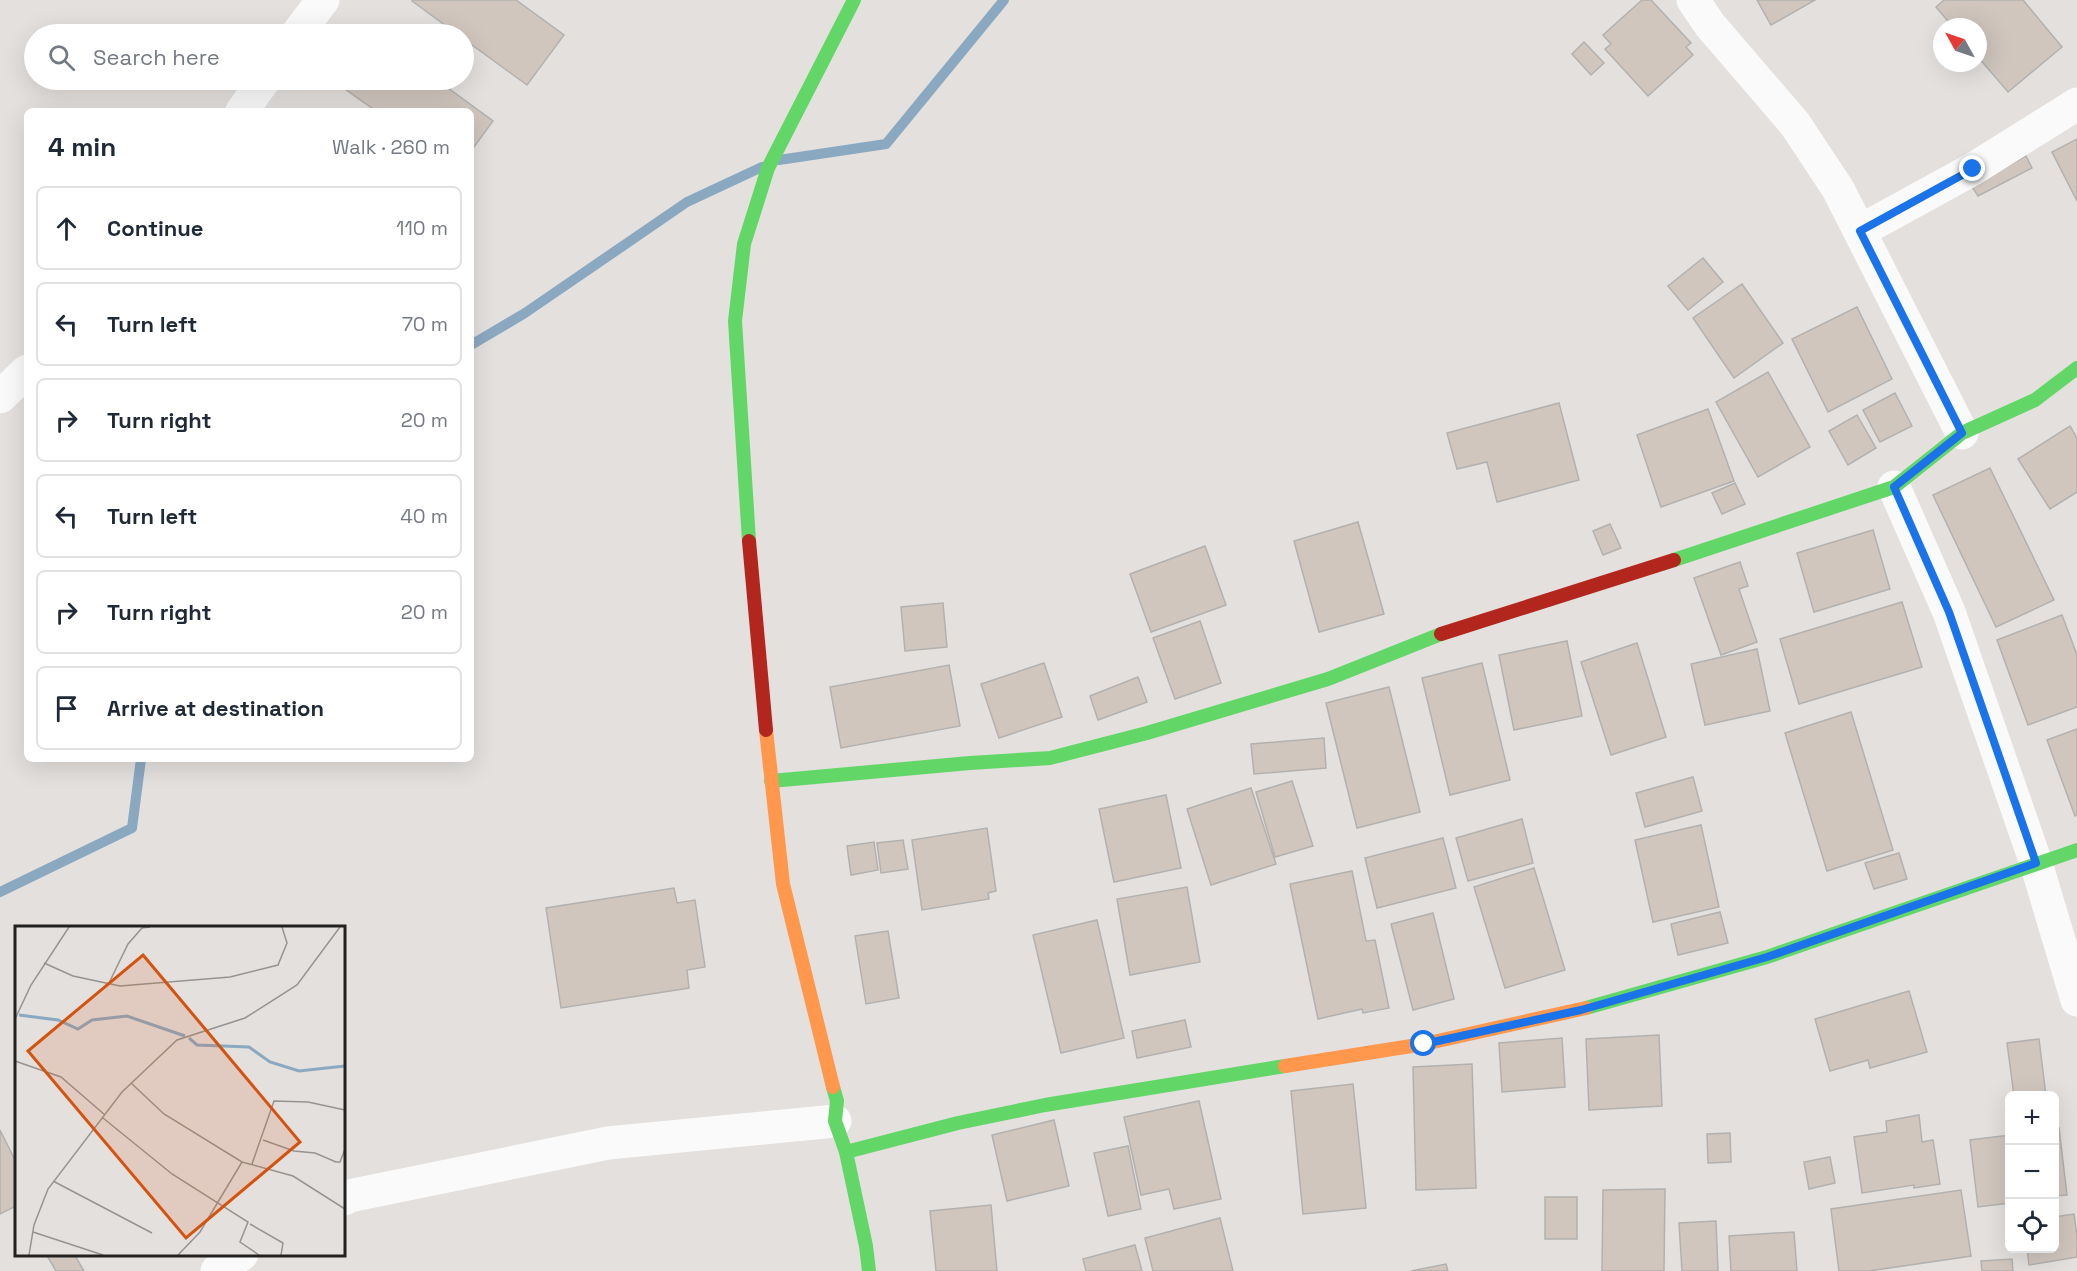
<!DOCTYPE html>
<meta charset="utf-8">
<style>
:root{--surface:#fff;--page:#f2f2f3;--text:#1f2937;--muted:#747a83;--line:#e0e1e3}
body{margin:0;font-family:"Space Grotesk",sans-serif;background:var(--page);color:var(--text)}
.controls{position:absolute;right:18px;bottom:18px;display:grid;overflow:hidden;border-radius:9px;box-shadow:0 6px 24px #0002}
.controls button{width:54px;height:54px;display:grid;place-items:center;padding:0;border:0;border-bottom:2px solid var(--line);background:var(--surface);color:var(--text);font:30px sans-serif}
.compass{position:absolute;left:1933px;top:18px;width:54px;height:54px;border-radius:50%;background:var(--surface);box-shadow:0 6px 24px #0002;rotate:310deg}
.stop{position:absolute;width:18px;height:18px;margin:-14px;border:4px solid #1a73e8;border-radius:50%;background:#fff}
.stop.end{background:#1a73e8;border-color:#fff;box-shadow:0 2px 6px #0008}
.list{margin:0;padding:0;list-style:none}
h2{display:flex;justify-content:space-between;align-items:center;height:78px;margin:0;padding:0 24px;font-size:26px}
h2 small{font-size:20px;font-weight:400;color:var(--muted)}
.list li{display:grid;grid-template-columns:39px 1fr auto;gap:18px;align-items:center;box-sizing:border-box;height:84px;margin:0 12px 12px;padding:0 12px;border:2px solid var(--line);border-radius:9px}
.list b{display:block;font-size:22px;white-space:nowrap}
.list em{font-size:20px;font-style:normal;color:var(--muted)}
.icon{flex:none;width:33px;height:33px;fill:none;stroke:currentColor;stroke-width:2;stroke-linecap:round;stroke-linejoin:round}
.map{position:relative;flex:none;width:2077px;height:1271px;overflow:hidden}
.search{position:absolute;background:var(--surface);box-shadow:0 6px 24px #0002;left:24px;top:24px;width:450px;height:66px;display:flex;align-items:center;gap:15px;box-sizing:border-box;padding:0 21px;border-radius:33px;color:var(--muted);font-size:22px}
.panel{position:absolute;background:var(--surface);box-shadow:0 6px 24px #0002;left:24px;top:108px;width:450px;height:654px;border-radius:9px}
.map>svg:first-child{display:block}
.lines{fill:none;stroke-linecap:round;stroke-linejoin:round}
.stream{stroke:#8ba8c1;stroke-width:10}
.building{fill:#d0c6be;stroke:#b3b1af;stroke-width:1.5}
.street{stroke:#fbfafa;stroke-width:33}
.fast{stroke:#63d668;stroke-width:14}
.slow{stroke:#ff974d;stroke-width:14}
.jam{stroke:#b3261e;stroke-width:14}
.route{stroke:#1a73e8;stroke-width:8}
.inset-river{fill:none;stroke:#8ba8c1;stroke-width:3}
.inset-road{fill:none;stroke:#969492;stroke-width:1.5}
.view{fill:#d4530e;fill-opacity:0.15;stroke:#d4530e;stroke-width:3}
.inset-edge{fill:none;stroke:#232120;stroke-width:3}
</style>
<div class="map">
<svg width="2077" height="1271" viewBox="0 0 2077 1271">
<rect width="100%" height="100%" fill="#e3e0de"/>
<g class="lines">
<!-- stream -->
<g class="stream">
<path d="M779 160 886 144 1004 0"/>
<path d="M471 345 525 313 687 202 762 167"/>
<path d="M0 892 132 828 141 759"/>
</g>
</g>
<!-- building -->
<g class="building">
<path d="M413 0H516L564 35 527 85 464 39V34H457L412 1Z"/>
<path d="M1642 0H1651L1691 43 1686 47 1693 55 1648 96 1605 49 1611 44 1603 35Z"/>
<path d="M1757 0H1815L1771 25Z"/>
<path d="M1944 0H2023L2062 47 2008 92 1978 57V27H1953L1936 7Z"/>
<path d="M1584 42 1604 63 1591 75 1572 54Z"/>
<path d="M352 80H437L493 121 471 151V111H376L345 89Z"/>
<path d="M2077 139V201L2052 152Z"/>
<path d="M2026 156 2032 168 1978 196 1971 185Z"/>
<path d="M1703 258 1723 282 1688 310 1668 286Z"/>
<path d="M1742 284 1783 343 1734 378 1693 318Z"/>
<path d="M1857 307 1892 379 1828 412 1792 339Z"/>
<path d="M1768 372 1810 447 1758 477 1716 402Z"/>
<path d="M1895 393 1912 426 1880 442 1863 410Z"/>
<path d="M1559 403 1579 480 1497 502 1487 462 1457 469 1447 433Z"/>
<path d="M1708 409 1734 481 1661 507 1637 435Z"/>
<path d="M1857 415 1876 448 1848 465 1829 431Z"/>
<path d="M2070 426 2077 438V492L2050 509 2018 459Z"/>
<path d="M1990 468 2054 600 1996 627 1933 495Z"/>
<path d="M1735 483 1745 504 1722 514 1712 493Z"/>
<path d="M1358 522 1384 614 1319 632 1294 541Z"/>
<path d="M1610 524 1621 548 1603 555 1593 531Z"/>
<path d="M1873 530 1890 589 1814 612 1797 553Z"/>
<path d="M1205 546 1226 605 1151 632 1130 574Z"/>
<path d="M1740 562 1748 586 1739 589 1757 642 1721 655 1694 578Z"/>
<path d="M1902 602 1922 667 1799 704 1780 639Z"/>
<path d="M943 603 947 647 905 651 901 607Z"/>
<path d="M2062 615 2077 655V707L2028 725 1997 640Z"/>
<path d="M1200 621 1221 683 1175 699 1153 638Z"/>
<path d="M1567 641 1582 716 1514 730 1499 655Z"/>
<path d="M1637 643 1666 737 1611 755 1581 662Z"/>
<path d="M1757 649 1770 711 1705 725 1691 664Z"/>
<path d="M1044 663 1062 717 999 738 981 684Z"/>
<path d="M1482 663 1510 780 1450 795 1422 678Z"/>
<path d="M949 665 960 726 841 748 830 687Z"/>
<path d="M1138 677 1147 702 1098 720 1090 696Z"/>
<path d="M1389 687 1420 812 1357 828 1326 703Z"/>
<path d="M1851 712 1893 850 1827 871 1785 733Z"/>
<path d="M2077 729V815L2075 816 2047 740Z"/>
<path d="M1324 738 1326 768 1254 774 1251 744Z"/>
<path d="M1693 777 1702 811 1645 827 1636 793Z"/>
<path d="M1292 781 1313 846 1275 857 1256 792Z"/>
<path d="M1251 788 1276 864 1211 885 1187 809Z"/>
<path d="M1166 795 1181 868 1114 882 1099 809Z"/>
<path d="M1522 819 1533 863 1468 881 1456 838Z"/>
<path d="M1701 825 1719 907 1653 922 1635 840Z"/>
<path d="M987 828 996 891 988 893 989 899 922 910 912 840Z"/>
<path d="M1443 838 1456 888 1377 908 1365 858Z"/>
<path d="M903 840 908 869 881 873 877 843Z"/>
<path d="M874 842 878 870 851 875 847 846Z"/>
<path d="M1899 853 1907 879 1874 889 1865 863Z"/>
<path d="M1534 868 1565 970 1505 988 1474 887Z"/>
<path d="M1352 871 1366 941 1375 940 1389 1008 1363 1013 1362 1009 1318 1019 1290 884Z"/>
<path d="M1187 887 1200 962 1130 975 1117 899Z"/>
<path d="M674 888 677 903 695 900 705 967 687 970 689 988 561 1008 546 908Z"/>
<path d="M1720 912 1728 943 1678 955 1671 924Z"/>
<path d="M1433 913 1454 999 1413 1010 1391 924Z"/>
<path d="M1097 920 1124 1038 1061 1053 1033 935Z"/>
<path d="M888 931 899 998 866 1004 855 936Z"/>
<path d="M1909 991 1927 1052 1870 1068 1868 1060 1830 1071 1815 1019Z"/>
<path d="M1185 1020 1191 1047 1137 1058 1132 1031Z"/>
<path d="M1659 1035 1662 1106 1589 1110 1586 1039Z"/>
<path d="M1562 1038 1565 1087 1502 1092 1499 1043Z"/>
<path d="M2039 1039 2046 1096H2014L2007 1043Z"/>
<path d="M1472 1064 1476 1188 1416 1190 1413 1067Z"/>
<path d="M1353 1084 1366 1208 1303 1214 1291 1091Z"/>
<path d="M1199 1101 1221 1199 1174 1209 1169 1189 1141 1195 1124 1117Z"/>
<path d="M1919 1115 1922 1142 1933 1140 1940 1184 1914 1188V1185L1862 1193 1854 1137 1887 1132 1886 1121Z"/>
<path d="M1054 1120 1069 1186 1007 1201 992 1135Z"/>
<path d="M2059 1128 2067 1195 2054 1196V1129Z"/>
<path d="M0 1130 16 1162V1206L0 1214Z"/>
<path d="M1730 1133 1731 1162 1708 1163 1707 1134Z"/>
<path d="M2010 1135V1203L1978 1207 1970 1140Z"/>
<path d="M1128 1146 1141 1209 1108 1216 1094 1153Z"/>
<path d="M1830 1157 1835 1183 1809 1189 1804 1162Z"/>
<path d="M1665 1189 1664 1271H1602L1603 1190Z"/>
<path d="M1961 1190 1971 1256 1869 1271H1839L1831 1209Z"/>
<rect x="1545" y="1197" width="32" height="42"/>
<path d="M991 1205 997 1271H936L930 1211Z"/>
<path d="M2074 1214 2077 1235V1257L2029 1265 2027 1248H2054V1217Z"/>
<path d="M1220 1218 1233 1271H1153L1145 1238Z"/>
<path d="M1716 1221 1718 1271H1682L1679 1223Z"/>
<path d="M1794 1232 1797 1271H1731L1729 1236Z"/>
<path d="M1135 1245 1142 1271H1086L1083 1259Z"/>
<path d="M46 1254H74L84 1271H56Z"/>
<path d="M2012 1259 2013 1271H1982L1981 1261Z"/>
<path d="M1446 1264 1448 1271H1411Z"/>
</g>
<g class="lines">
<!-- street -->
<g class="street">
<path d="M1693 0 1710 25 1795 124 1838 189 1962 433"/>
<path d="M297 34 323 0"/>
<path d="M242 111 264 80"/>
<path d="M1860 231 1973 169 2077 104"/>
<path d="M0 397 27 371"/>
<path d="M1894 487 1949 612 2036 863 2077 1000"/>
<path d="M344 1199 349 1196 608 1143 835 1121"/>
<path d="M217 1271 242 1254"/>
</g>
<!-- fast -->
<g class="fast">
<path d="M749 541 735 321 744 244 768 168 854 0"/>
<path d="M1674 560 1894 487 1962 433 2035 400 2077 368"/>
<path d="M771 781 970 763 1050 758 1147 733 1328 679 1441 634"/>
<path d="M1586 1008 1767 957 2077 850"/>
<path d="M833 1087 837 1101 835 1121 846 1152 866 1246 869 1271"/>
<path d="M846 1152 958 1123 1045 1105 1285 1066"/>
</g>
<!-- slow -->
<g class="slow">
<path d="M766 730 783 884 833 1087"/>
<path d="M1285 1066 1424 1044 1586 1008"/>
</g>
<!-- jam -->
<g class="jam">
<path d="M749 541 766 730"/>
<path d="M1441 634 1674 560"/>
</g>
</g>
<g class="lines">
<!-- route -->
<path class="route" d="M1424 1044 1581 1010 1767 957 2036 863 1949 612 1894 487 1962 433 1860 231 1973 169"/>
</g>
<!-- overview -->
<g transform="translate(15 926)">
<rect width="330" height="330" fill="#e3e0de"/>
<path class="inset-river" d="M4 89 43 94 63 103 77 94 112 90 170 110M174 112 182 119 234 121 255 136 284 145 330 140"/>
<path class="inset-road" d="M29 37 58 50 105 60 215 51 263 39 272 17 267 1M93 59 113 18 127 2 135 1M0 93 16 59 54 1M0 135 46 151 90 189M116 157 149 188 227 236 278 250 330 283M88 192 157 248 233 296 225 316 244 329M248 214 279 225 300 227 321 236H325L330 223M237 238 259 175 293 176 330 184M38 255 137 307M235 298 268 317 266 329M18 306 88 329M14 329 19 299 33 263 107 166 162 114 230 92 282 59 325 1M163 329 185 306 227 236"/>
<path class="view" d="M128 29 285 216 171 312 13 125Z"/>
<rect width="330" height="330" class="inset-edge"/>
</g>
</svg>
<div class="controls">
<button>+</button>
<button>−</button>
<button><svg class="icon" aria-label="locate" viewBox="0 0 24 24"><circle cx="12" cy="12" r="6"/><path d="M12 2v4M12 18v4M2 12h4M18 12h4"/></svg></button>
</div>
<svg class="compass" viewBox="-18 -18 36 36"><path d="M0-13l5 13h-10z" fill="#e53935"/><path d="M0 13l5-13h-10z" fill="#747a83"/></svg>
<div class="stop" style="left:1424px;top:1044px"></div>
<div class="stop end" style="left:1973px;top:169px"></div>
<div class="search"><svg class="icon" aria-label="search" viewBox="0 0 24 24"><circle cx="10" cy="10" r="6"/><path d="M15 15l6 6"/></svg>Search here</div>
<section class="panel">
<h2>4 min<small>Walk · 260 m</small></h2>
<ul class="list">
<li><svg class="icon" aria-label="ahead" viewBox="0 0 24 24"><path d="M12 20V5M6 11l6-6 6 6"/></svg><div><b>Continue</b></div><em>110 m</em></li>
<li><svg class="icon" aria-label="left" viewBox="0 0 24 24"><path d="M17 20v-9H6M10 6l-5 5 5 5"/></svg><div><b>Turn left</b></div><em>70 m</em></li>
<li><svg class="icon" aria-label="right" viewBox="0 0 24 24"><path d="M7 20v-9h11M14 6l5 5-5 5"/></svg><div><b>Turn right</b></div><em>20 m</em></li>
<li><svg class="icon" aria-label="left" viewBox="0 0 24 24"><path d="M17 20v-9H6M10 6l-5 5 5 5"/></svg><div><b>Turn left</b></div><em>40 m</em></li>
<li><svg class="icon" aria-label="right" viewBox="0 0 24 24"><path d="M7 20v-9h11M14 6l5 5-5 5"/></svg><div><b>Turn right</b></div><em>20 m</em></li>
<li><svg class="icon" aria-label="arrive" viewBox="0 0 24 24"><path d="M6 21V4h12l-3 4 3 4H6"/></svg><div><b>Arrive at destination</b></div></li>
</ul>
</section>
</div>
